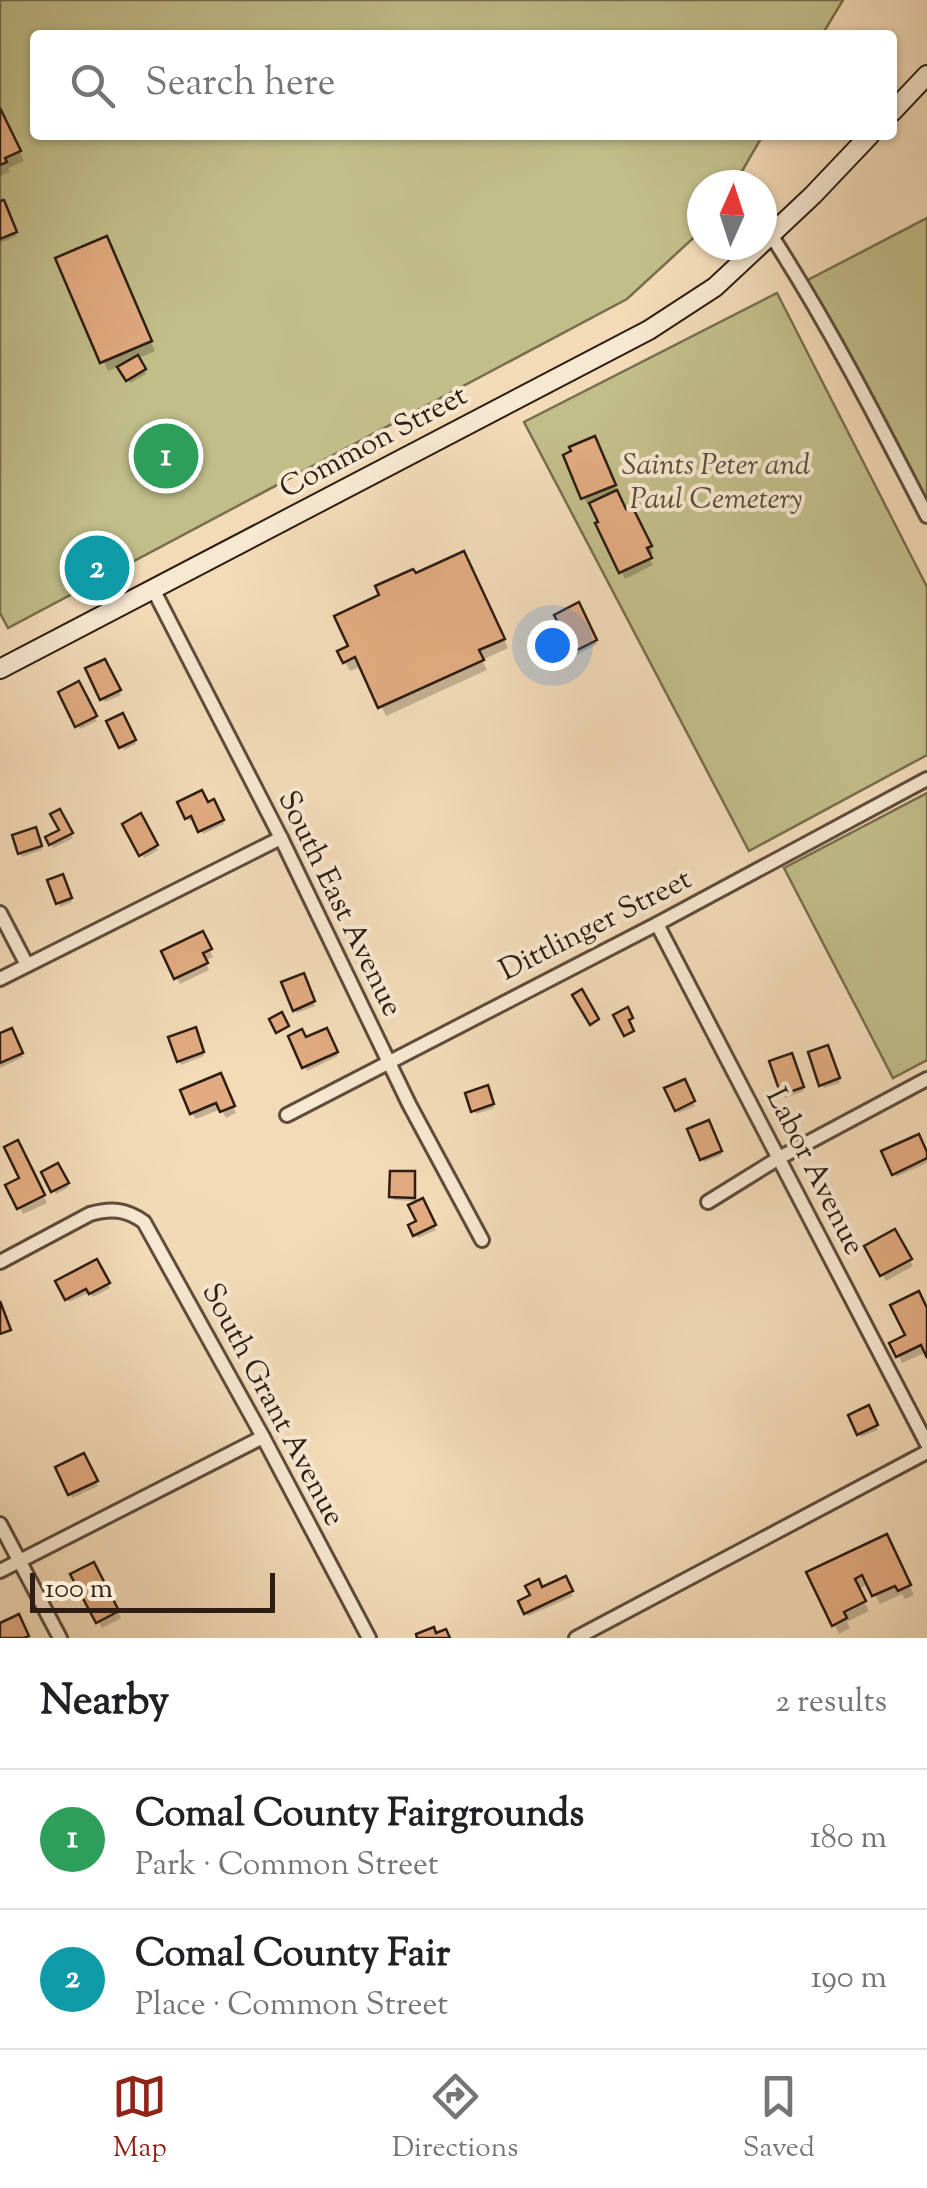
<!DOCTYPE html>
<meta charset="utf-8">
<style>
:root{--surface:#fff;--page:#f6f6f6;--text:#202124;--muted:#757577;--line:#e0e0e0;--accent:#8f2418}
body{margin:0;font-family:"Sorts Mill Goudy",serif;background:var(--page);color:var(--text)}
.compass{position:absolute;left:687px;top:170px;width:90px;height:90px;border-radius:50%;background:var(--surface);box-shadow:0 2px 8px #0004;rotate:3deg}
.scale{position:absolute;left:30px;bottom:25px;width:245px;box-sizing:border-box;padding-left:10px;border:5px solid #2e1d12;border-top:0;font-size:28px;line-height:35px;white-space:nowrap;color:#2e1d12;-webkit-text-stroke:8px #f7e8d1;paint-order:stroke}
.you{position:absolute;left:552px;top:645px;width:35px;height:35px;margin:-25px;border:8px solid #fff;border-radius:50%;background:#1a73e8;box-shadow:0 0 0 15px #1a73e833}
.badge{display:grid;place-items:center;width:65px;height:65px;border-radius:50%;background:var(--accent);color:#fff;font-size:32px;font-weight:700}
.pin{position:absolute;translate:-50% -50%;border:5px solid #fff;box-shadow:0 2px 10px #0006}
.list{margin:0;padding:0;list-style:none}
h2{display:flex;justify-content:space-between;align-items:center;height:130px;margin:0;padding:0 40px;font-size:42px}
h2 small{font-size:32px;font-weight:400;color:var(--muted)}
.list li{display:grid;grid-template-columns:65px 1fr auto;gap:30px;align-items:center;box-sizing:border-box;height:140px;padding:0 40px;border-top:2px solid var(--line)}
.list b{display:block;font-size:38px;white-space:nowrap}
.list p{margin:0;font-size:32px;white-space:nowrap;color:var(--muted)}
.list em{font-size:32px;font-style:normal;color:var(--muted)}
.icon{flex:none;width:55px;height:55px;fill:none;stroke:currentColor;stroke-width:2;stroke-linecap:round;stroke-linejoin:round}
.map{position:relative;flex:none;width:927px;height:1638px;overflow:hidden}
.search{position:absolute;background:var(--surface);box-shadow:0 2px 8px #0004;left:30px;right:30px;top:30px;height:110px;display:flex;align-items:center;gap:25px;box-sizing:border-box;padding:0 35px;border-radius:10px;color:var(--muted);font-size:38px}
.sheet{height:410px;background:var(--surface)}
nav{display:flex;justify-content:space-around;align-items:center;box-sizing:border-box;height:140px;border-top:2px solid var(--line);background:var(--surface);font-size:28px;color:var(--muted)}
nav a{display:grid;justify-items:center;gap:5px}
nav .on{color:var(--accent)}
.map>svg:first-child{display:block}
.green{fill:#c2be8a;stroke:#786e4e;stroke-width:2.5}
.shadow{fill:#0003}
.building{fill:#e2ab81;stroke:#2e1d12;stroke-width:2.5}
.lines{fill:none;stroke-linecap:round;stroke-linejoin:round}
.street-casing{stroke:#5f4c3c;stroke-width:18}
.secondary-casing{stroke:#2e1d12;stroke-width:22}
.street{stroke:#f7e8d1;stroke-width:12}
.secondary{stroke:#f7e8d1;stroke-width:18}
.labels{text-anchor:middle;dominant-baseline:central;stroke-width:8;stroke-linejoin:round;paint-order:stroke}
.street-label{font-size:30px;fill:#2e1d12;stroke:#f7e8d1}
.park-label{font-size:30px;font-style:italic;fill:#5a4d36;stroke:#f7e8d1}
</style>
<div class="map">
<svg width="927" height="1638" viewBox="0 0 927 1638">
<rect width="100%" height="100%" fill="#f3dbb8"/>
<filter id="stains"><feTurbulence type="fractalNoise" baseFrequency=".002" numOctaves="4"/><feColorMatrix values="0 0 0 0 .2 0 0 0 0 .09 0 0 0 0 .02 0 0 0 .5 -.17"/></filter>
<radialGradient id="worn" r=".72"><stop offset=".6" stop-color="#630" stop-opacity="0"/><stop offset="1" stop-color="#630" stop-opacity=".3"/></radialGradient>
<!-- green -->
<g class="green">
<path d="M0 0H843L822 35H35V135H763L734 185H702V230L627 299 8 628 0 613Z"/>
<path d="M927 218V510L802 283Z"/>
<path d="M777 293 927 587V755L749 851 524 422Z"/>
<path d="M927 793V1060L893 1078 784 868Z"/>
</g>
<!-- shadow -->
<g class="shadow">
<path d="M0 111 24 161 8 168 10 172 0 176Z"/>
<path d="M0 204 5 206 17 236 0 243Z"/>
<path d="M111 248 155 351 137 359 146 374 130 383 120 366 108 371 58 259Z"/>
<path d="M598 446 626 512 631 509 653 553 648 555 653 565 625 579 598 525 601 523 592 503 587 504 584 498 566 456Z"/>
<path d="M468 563 508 648 482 660 487 670 386 716 362 666 350 671 345 662 351 647 415 576Z"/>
<path d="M578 606 597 644 577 655 557 616Z"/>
<path d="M104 662 121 695 105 702 89 669Z"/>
<path d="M78 684 97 721 80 729 61 693Z"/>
<path d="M122 716 136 744 124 750 110 722Z"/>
<path d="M213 802 224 824 203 834 195 819 189 821 180 803 207 806Z"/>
<path d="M59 812 73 838 53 848 48 838 62 831Z"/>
<path d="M140 817 158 850 144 858 125 825Z"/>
<path d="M37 834 42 850 22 857 20 853Z"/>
<path d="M64 880 72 902 60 907 58 903Z"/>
<path d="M202 934 213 957 205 961 209 970 180 984 164 952Z"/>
<path d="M305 980 315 1006 297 1013 295 1010Z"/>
<path d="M11 1031 23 1057 0 1068V1036Z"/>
<path d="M326 1031 338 1056 307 1071 291 1037 305 1041Z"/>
<path d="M197 1034 204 1056 181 1065 179 1061Z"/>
<path d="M829 1052 840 1083 824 1088 822 1084Z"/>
<path d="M793 1060 804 1091 785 1098 783 1094Z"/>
<path d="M223 1082 236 1113 226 1118 221 1109 196 1119 192 1113Z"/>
<path d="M684 1082 695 1106 679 1113 667 1089Z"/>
<path d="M489 1092 494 1108 476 1114 474 1111Z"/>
<path d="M708 1123 722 1155 704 1162 690 1131Z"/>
<path d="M17 1143 47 1203 23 1214 8 1186 22 1179Z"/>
<path d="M884 1152 927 1157V1163L896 1177Z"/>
<path d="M57 1166 69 1187 56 1194 44 1173Z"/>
<path d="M414 1174 416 1178V1201L394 1200 392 1197Z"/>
<path d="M422 1201 436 1230 418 1238 412 1226 419 1222Z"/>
<path d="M894 1232 913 1266 886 1281 867 1247Z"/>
<path d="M96 1262 110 1288 93 1297 90 1292 69 1302 58 1282Z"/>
<path d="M927 1313V1352L902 1363 893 1344 908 1337Z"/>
<path d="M868 1408 878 1430 861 1437 851 1416Z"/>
<path d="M83 1456 98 1486 72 1498 58 1468Z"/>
<path d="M891 1546 914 1595 905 1599 902 1594 880 1604 869 1584 858 1589 869 1611 847 1622 850 1628 839 1634 809 1573Z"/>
<path d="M93 1565 121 1618 102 1628 74 1575Z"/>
<path d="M565 1580 573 1596 528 1616 521 1602Z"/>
</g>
<!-- building -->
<g class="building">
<path d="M0 108 21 151 5 158 7 162 0 165Z"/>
<path d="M4 200 17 232 0 239V201Z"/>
<path d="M107 236 152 341 100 363 55 258Z"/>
<path d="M138 355 146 369 126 381 117 367Z"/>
<path d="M595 436 616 485 581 499 563 455 571 451 569 447Z"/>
<path d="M617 490 626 509 632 506 652 546 647 548 652 558 619 573 595 523 598 522 589 503Z"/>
<path d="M464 551 505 639 479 650 484 660 378 708 355 657 343 663 337 651 348 646 334 616 379 595 375 586 413 569 416 573Z"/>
<path d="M579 602 597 640 573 652 554 615Z"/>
<path d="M105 659 121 690 100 700 85 668Z"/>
<path d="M79 681 97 716 75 727 58 692Z"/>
<path d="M123 713 136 740 119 748 106 721Z"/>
<path d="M202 790 208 802 214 799 224 820 198 832 191 816 185 819 177 802Z"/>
<path d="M60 809 73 833 49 845 45 837 59 830 50 814Z"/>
<path d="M141 813 158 845 139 856 122 824Z"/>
<path d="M36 827 42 846 18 854 12 835Z"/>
<path d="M63 874 72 898 56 904 47 880Z"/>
<path d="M203 931 212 949 203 953 208 963 174 979 161 951Z"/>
<path d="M304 973 315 1001 293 1011 281 982Z"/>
<path d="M582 989 599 1019 590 1025 572 995Z"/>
<path d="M628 1007 633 1018 629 1020 634 1031 624 1036 613 1015Z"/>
<path d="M282 1012 289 1026 276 1033 269 1019Z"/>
<path d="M196 1027 204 1052 177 1062 168 1037Z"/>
<path d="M12 1028 23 1053 0 1063V1033Z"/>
<path d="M327 1028 338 1052 302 1068 288 1036 302 1029 306 1037Z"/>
<path d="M828 1045 840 1078 819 1086 808 1052Z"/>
<path d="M792 1053 804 1087 781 1095 769 1061Z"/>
<path d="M221 1073 235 1106 220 1112 216 1103 190 1114 180 1090Z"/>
<path d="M685 1079 695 1101 675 1111 664 1088Z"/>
<path d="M488 1085 494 1104 471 1112 465 1093Z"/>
<path d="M709 1120 722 1151 700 1160 687 1129Z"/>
<path d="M919 1134 927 1152V1158L892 1175 881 1151Z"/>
<path d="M18 1140 45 1195 17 1209 5 1185 19 1178 4 1147Z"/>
<path d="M58 1163 69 1183 51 1192 41 1172Z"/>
<path d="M390 1171H415V1198L389 1197Z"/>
<path d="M423 1198 436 1225 413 1236 408 1225 416 1221 408 1205Z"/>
<path d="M895 1229 912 1259 880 1276 864 1246Z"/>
<path d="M97 1259 110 1283 89 1294 86 1289 65 1300 55 1281Z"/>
<path d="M919 1291 927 1308V1358L921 1345 896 1357 889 1343 905 1335 890 1305Z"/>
<path d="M0 1301 11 1330 0 1334Z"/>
<path d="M869 1405 878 1425 857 1435 848 1415Z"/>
<path d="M84 1453 98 1481 68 1495 55 1467Z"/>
<path d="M887 1534 911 1585 898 1591 895 1586 872 1596 862 1575 855 1579 866 1601 844 1612 847 1618 832 1626 806 1572Z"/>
<path d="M94 1562 119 1611 96 1623 70 1574Z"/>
<path d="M566 1576 573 1591 524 1614 518 1601 530 1595 525 1586 539 1579 542 1587Z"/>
<path d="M19 1614 29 1636 24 1638H0V1623Z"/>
<path d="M434 1627 436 1633 446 1629 450 1638H417L416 1634Z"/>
</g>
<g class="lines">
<defs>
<g id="street">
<path d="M771 235C829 325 878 421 927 516"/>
<path d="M153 589 281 838 409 1104 482 1240"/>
<path d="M0 913 27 965"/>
<path d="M657 924 927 1444"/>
<path d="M0 979 281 838"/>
<path d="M287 1115 657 924 927 779"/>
<path d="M708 1202 779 1158 927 1079"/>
<path d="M0 1262 90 1214C111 1208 126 1209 144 1222L263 1437 369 1638"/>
<path d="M0 1524 60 1638"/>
<path d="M0 1571 263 1437"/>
<path d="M576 1638 927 1452"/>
</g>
<g id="secondary">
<path d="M892 112 927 75"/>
<path d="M762 243 813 195 870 135"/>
<path d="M0 669 649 330 715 287 760 245"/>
</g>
</defs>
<!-- street casing -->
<use href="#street" class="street-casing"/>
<!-- secondary casing -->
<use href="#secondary" class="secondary-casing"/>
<!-- street -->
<use href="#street" class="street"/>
<!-- secondary -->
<use href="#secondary" class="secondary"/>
</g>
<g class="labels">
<!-- street labels -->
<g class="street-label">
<text transform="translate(374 443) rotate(-28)">Common Street</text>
<text transform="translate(339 904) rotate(64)">South East Avenue</text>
<text transform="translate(596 926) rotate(-27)">Dittlinger Street</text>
<text transform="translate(814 1172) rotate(63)">Labor Avenue</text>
<text transform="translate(272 1405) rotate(62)">South Grant Avenue</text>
</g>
<!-- park labels -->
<g class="park-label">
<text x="716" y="466">Saints Peter and<tspan x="716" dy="34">Paul Cemetery</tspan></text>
</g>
</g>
<rect width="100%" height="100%" filter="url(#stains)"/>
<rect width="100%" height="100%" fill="url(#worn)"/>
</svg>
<svg class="compass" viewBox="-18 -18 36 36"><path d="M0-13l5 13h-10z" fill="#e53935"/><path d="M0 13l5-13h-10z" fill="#757577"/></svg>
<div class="scale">100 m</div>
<div class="you"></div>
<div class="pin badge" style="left:166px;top:456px;background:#2e9e5b">1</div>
<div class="pin badge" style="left:97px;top:568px;background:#0f9aa8">2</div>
<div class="search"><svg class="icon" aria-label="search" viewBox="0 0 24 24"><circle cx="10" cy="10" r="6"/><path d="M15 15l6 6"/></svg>Search here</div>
</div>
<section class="sheet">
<h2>Nearby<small>2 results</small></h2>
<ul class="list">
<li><span class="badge" style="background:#2e9e5b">1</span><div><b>Comal County Fairgrounds</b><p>Park · Common Street</p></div><em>180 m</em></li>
<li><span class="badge" style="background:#0f9aa8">2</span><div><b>Comal County Fair</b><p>Place · Common Street</p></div><em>190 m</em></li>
</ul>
</section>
<nav>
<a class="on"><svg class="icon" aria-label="map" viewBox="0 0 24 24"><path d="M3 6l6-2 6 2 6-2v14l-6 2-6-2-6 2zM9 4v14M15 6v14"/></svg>Map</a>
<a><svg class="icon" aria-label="directions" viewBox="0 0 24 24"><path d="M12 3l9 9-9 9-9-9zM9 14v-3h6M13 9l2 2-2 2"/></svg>Directions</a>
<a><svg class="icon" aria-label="saved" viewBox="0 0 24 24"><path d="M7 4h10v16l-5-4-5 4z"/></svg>Saved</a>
</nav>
